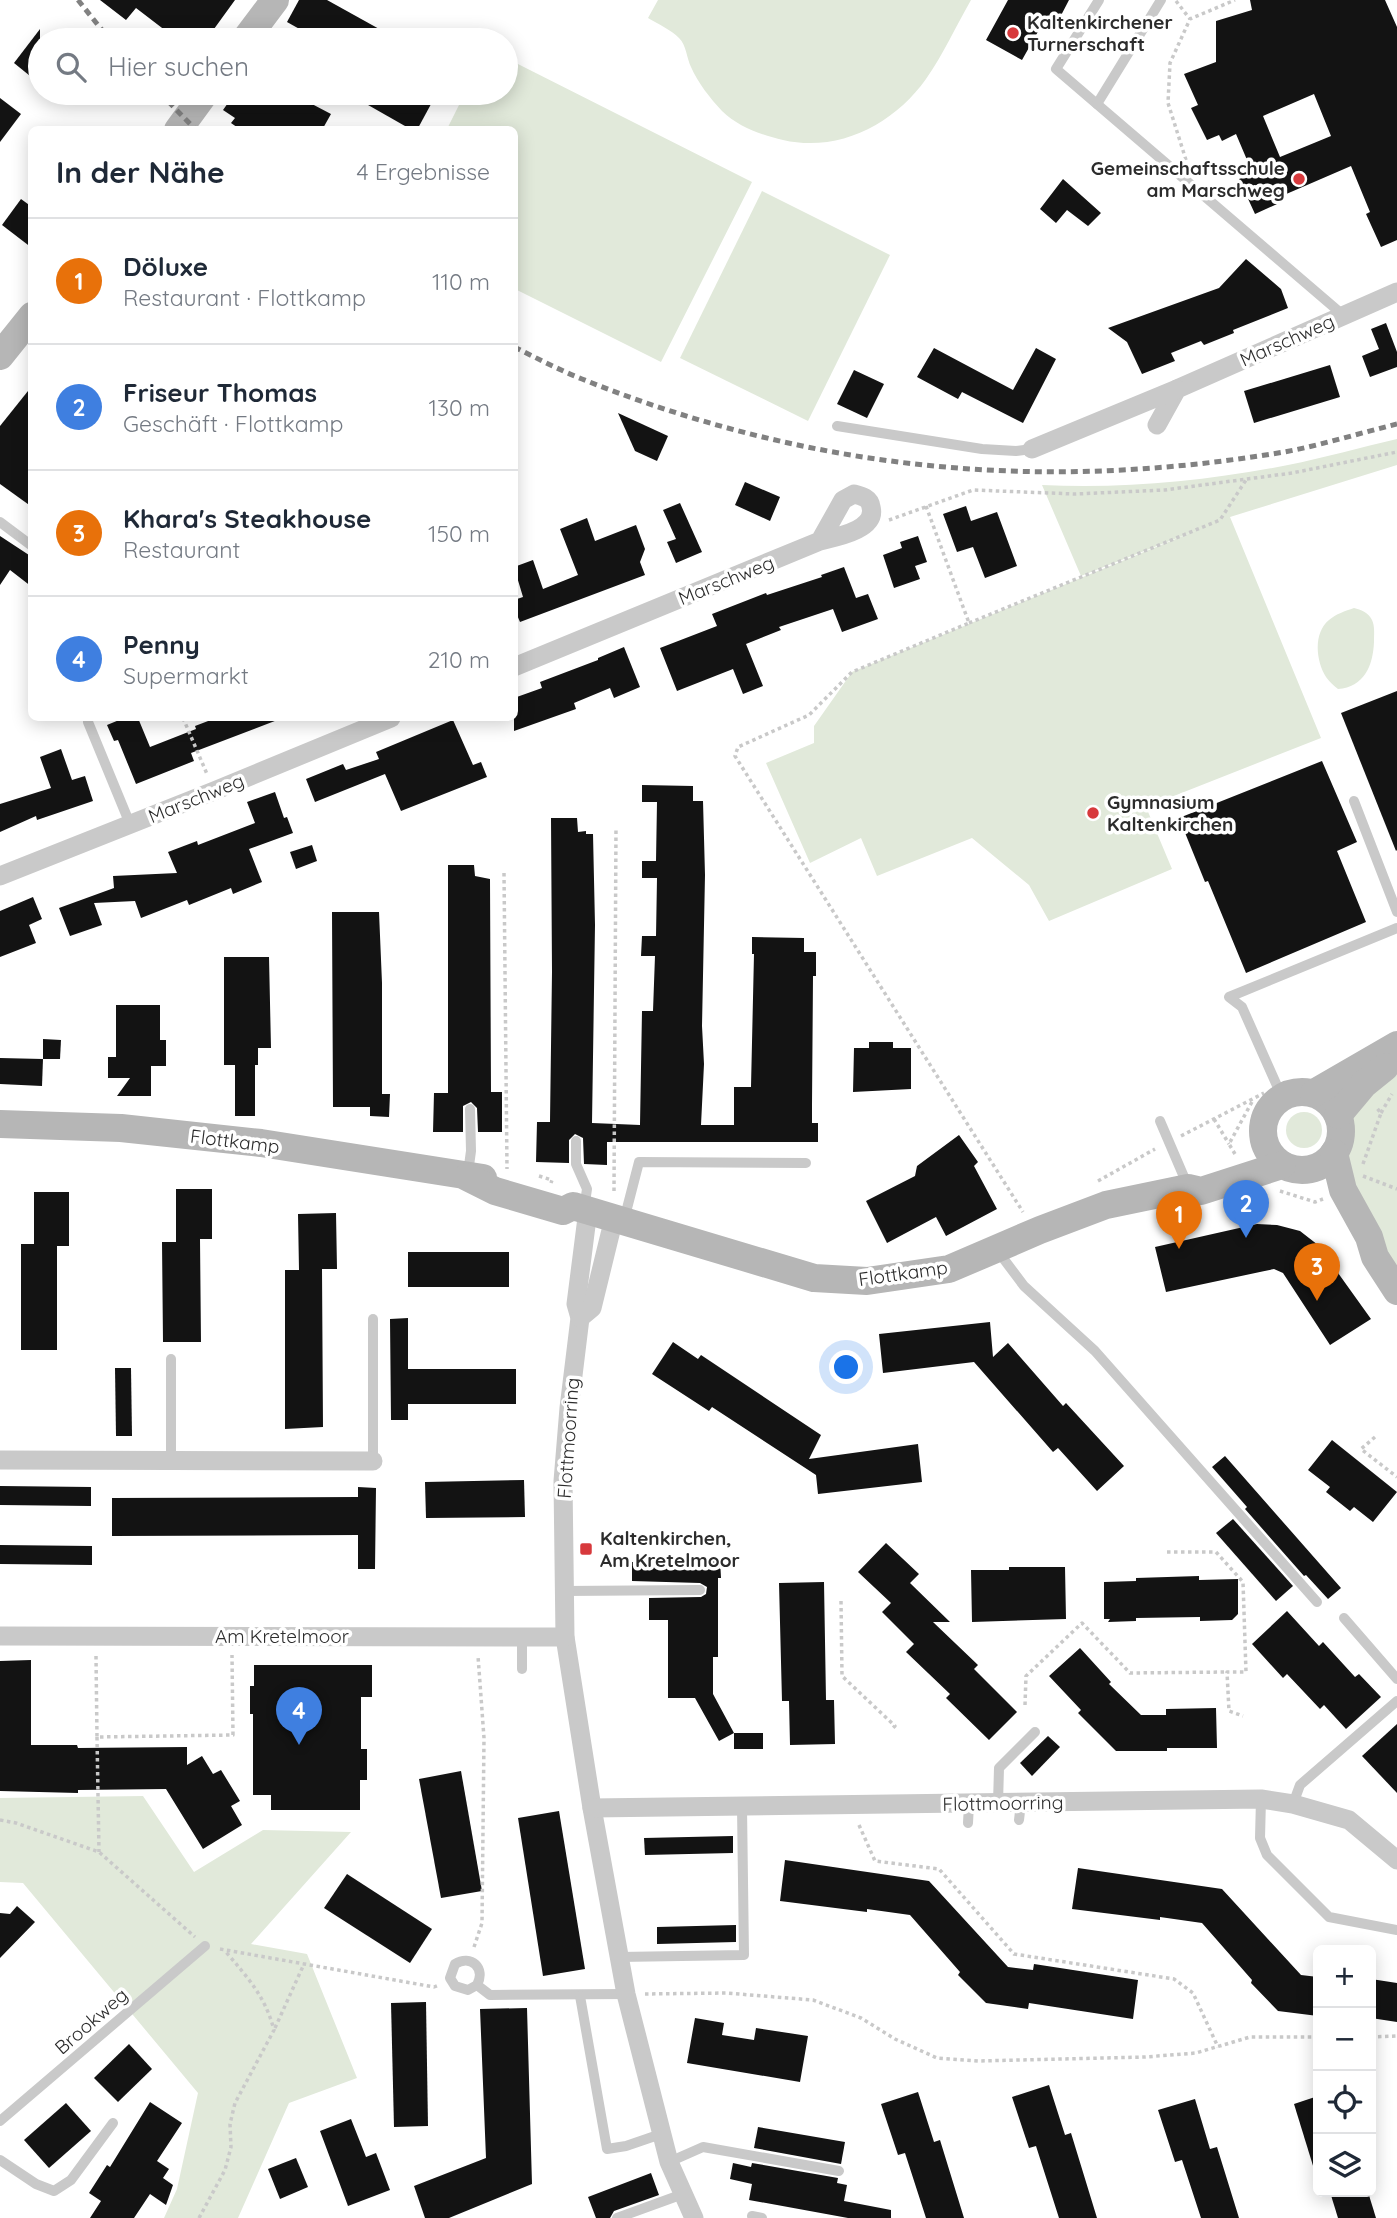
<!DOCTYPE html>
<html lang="de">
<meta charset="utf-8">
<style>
:root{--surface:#fff;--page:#f2f2f3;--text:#1f2937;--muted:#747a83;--line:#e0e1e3;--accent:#0b8043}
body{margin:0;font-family:Quicksand,sans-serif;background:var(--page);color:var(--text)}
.controls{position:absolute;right:21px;bottom:21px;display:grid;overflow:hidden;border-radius:10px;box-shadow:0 4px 18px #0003}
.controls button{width:63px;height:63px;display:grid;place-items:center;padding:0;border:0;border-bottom:2px solid var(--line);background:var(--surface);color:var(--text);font:35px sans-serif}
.you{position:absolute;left:847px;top:1368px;width:24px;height:24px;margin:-18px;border:5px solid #fff;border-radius:50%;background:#1a73e8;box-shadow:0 0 0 10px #1a73e833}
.badge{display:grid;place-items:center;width:46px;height:46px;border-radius:50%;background:var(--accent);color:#fff;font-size:23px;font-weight:700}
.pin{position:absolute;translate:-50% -58px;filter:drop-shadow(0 2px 4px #0008)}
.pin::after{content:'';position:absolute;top:37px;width:24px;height:21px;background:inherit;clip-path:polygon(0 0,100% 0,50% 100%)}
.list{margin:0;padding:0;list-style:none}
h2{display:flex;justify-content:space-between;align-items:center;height:91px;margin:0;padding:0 28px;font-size:30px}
h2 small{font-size:23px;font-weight:400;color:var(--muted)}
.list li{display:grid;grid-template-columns:46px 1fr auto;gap:21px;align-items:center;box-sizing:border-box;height:126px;padding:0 28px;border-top:2px solid var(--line)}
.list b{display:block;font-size:26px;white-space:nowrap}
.list p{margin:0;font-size:23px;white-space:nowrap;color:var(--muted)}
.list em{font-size:23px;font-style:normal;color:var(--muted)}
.icon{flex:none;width:38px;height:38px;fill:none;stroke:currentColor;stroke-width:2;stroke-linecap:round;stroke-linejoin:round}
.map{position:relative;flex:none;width:1397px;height:2218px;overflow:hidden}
.search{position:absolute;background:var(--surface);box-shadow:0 4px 18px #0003;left:28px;top:28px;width:490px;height:77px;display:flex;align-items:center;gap:18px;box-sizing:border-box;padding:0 24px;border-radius:38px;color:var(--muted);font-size:26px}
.panel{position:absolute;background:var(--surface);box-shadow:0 4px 18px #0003;left:28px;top:126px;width:490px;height:595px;border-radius:10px}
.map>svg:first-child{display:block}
.green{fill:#e1e9da}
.building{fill:#131313;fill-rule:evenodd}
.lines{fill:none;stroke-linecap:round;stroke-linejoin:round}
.path{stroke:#c9c9c9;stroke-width:3.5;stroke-dasharray:3.5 3.5;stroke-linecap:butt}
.lane{stroke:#c9c9c9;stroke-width:10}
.street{stroke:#c9c9c9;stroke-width:19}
.secondary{stroke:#b6b6b6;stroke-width:28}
.rail{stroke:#818181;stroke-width:5;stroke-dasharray:7 5;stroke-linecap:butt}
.poi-dot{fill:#d7393c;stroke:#fff;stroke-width:2.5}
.labels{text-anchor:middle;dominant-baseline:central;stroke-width:7;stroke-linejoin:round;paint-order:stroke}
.poi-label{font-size:19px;font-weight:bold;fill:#2c2c2c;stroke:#fff;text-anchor:start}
.street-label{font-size:19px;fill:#2c2c2c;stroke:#fff}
</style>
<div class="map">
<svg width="1397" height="2218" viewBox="0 0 1397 2218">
<rect width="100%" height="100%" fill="#fff"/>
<!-- green -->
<g class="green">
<path d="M658 0H971C956 26 943 55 926 79 894 124 839 153 783 140 762 135 738 127 722 111 710 98 698 83 691 67 687 59 686 44 679 38 671 30 658 24 648 18Z"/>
<path d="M506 58 752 182 661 362 515 289 514 130 447 129 465 93H506Z"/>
<path d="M762 191 890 255 808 421 680 358Z"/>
<path d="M1397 439V465L1230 517 1321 738 1146 807 1172 869 1049 921 1029 885 972 838 877 876 861 838 810 863 766 763 814 743V726L852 672 1200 529 1081 576 1042 485C1124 489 1207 481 1288 465 1324 458 1361 447 1397 439Z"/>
<path d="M1354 608C1361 610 1368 612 1372 620 1375 626 1374 635 1374 642 1373 666 1364 687 1338 689 1334 686 1329 681 1326 677 1316 661 1313 633 1329 620 1336 614 1345 611 1354 608Z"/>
<path d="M1397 1064V1274L1342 1159 1348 1140V1120Z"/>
<circle cx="1304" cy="1130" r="18"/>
<path d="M143 1796 194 1872 263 1830 351 1832 251 1944 307 1954 357 2078 289 2103 238 2218H164L177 2189 198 2093 23 1883 0 1882V1798Z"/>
</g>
<!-- building -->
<g class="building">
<path d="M100 0H235L206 40H159L166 31 136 8 126 20Z"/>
<path d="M299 0H327L399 40H319L287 22Z"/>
<path d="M1008 0H1069L1055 27 1044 21 1022 60 986 40Z"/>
<path d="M1250 0H1385L1397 27V240L1381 247 1366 214 1370 212 1351 166 1284 195 1286 200 1255 214 1239 179 1253 174 1236 134 1222 141 1219 135 1207 140 1191 108 1198 105 1184 74 1216 62V21L1252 10ZM1314 94 1331 136 1280 157 1263 116Z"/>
<path d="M40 29V84L14 63Z"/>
<path d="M235 93H291L331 114 322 130H241L231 123 235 118 223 110Z"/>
<path d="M347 93H437L417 130H412Z"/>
<path d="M0 98 21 114 0 142Z"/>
<path d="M1063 179 1101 213 1088 226 1067 210 1056 223 1040 209Z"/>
<path d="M21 199 32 207V248L2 225Z"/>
<path d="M1246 259 1281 289 1288 308 1233 330 1234 333 1204 345 1201 341 1171 353 1175 361 1142 374 1127 342 1108 328 1219 288Z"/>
<path d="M1386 323 1397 352V367L1370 377 1362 356 1379 349 1371 329Z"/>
<path d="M934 348 1013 390 1036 348 1056 359 1023 423 962 392 958 399 917 377Z"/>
<path d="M1330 365 1340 397 1254 423 1244 391Z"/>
<path d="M854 370 884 384 867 418 837 404Z"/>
<path d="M32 386V507L0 484V426Z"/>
<path d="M618 413 668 436 657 461 635 451Z"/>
<path d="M745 482 780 497 770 521 735 505Z"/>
<path d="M680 503 702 552 676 563 667 542 676 539 663 510Z"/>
<path d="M966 506 971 521 997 512 1017 566 985 578 973 547 957 552 943 514Z"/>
<path d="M587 518 595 541 636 525 645 549 640 562 645 575 520 622 514 608V600L523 597 514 567 533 560 543 589 578 575 560 529Z"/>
<path d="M0 536 32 557V587L10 570 0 585Z"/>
<path d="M918 536 927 562 915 566 920 579 894 588 883 555 902 548 900 542Z"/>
<path d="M844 567 856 598 868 594 878 619 842 632 833 609 779 627 781 630 746 644 763 686 743 694 733 669 677 691 660 648 717 626 712 614 766 593 767 595 822 577 821 575Z"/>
<path d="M624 647 640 687 614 698 610 688 574 703 576 709 514 731V698L542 688 540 682 598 660V658Z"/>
<path d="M1397 691V850L1396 851 1341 713Z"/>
<path d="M124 718H138L150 747 196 729 195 726 216 718 280 719 191 753 194 761 136 784 118 740 114 741 107 725Z"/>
<path d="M453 720 473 765 481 762 487 777 401 811 385 774 315 802 306 779 343 764 346 770 379 759 376 752Z"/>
<path d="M61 749 72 780 85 776 93 801 37 820 36 816 0 832V804L51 788 40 757Z"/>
<path d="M1322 761 1357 842 1337 851 1366 922 1246 973 1208 881 1205 882 1179 818Z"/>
<path d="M642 785 693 786V801H703L705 875 702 1026 704 1064 701 1125H734V1087H751L754 954H752V937L804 938V952H816V976H813L812 1104V1123H818V1142H607V1165L584 1164 583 1138 575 1134 569 1140V1163L536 1162 537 1122H550L552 972 551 818H577L578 832 586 831V834H593L595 925 592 1123 640 1125 642 1011H653L655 956H641L642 936H656L657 878H642V861H656L657 802H642Z"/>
<path d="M275 792 284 818 287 817 293 833 249 849 262 882 233 894 231 888 189 905 187 900 141 918 135 901 94 903 102 925 70 936 59 908 114 888 113 876 177 873 168 852 197 841 198 845 255 823 247 802Z"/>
<path d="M312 845 317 861 296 869 290 852Z"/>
<path d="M448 865H474L475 876 490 879 491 1092H502V1132H478L477 1108 471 1102 463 1106V1132H433L434 1093H448Z"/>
<path d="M33 897 42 919 29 925 36 943 0 957V911Z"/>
<path d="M332 912H379L382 983V1094H390L389 1117 370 1116V1107H333Z"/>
<path d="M224 957H269L271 1048H258V1065H255V1116H235V1065H224Z"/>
<path d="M116 1005H160V1040H166V1066H151V1096H117L130 1078H108V1057H116Z"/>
<path d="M43 1039 61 1040 60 1059H43Z"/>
<path d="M869 1042H893V1048H911V1089L853 1092 854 1048H869Z"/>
<path d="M0 1058 43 1059 42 1086 0 1084Z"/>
<path d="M959 1135 978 1162 974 1166 997 1209 946 1236 936 1217 887 1243 866 1201 915 1176 917 1166Z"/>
<path d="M176 1189H212V1239H200L201 1342H163L162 1242H176Z"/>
<path d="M34 1192H69V1246H57V1350H21V1244H34Z"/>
<path d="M336 1213 337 1269H322L323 1427 285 1429V1270H299L298 1214Z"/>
<path d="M1257 1224 1277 1225 1300 1231 1318 1245 1371 1319 1330 1345 1283 1273 1274 1269 1166 1292 1155 1247Z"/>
<rect x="408" y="1252" width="101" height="35"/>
<path d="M408 1318V1369H516V1404H408V1420H391L390 1319Z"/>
<path d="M990 1322 993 1357 1008 1343 1063 1406 1066 1403 1124 1466 1097 1491 1058 1448 1053 1452 974 1362 883 1373 879 1334Z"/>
<path d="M673 1342 698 1359 701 1355 821 1435 809 1459 918 1444 922 1482 818 1494 816 1475 712 1407 709 1411 652 1374Z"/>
<path d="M115 1368H131L132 1436H116Z"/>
<path d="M1332 1440 1397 1492 1373 1522 1354 1507 1350 1511 1326 1492 1330 1487 1308 1470Z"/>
<path d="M1225 1456 1341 1588 1328 1599 1306 1575 1304 1576 1245 1509 1247 1507 1212 1467Z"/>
<path d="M524 1480 525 1517 426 1518 425 1482Z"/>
<path d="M0 1486 91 1487V1506L0 1505Z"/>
<path d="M358 1487 376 1488 375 1569H358V1535L112 1536V1498L358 1497Z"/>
<path d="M1233 1519 1293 1586 1276 1601 1216 1533Z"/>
<path d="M886 1543 919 1574 910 1583 950 1622H933L978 1665 974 1669 1017 1712 989 1740 946 1698 950 1694 906 1652 914 1644 882 1612 891 1603 858 1572Z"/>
<path d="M0 1545 92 1546V1565L0 1564Z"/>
<path d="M720 1559 721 1578H718V1657H713V1694L734 1733 719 1741 695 1698H668V1620H649V1598L701 1597 706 1594 707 1587 700 1583 632 1581V1562Z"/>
<path d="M1009 1567H1065L1066 1619 972 1622 971 1570H1009Z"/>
<path d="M1199 1576V1580L1238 1579V1614L1232 1620 1200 1621V1617L1136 1618V1621L1108 1622 1110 1619H1104V1582L1136 1581V1578Z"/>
<path d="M824 1582 826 1700H834L835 1744 790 1745 789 1701H782L779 1583Z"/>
<path d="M1287 1611 1319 1646 1323 1642 1355 1677 1359 1674 1381 1697 1346 1729 1324 1705 1320 1709 1287 1674 1283 1678 1252 1644Z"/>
<path d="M1080 1648 1111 1682 1109 1684 1141 1715H1166V1709L1216 1708 1217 1748H1167V1751H1116L1078 1713 1081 1710 1049 1676Z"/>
<path d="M31 1660V1745H77L78 1748 187 1747V1765L202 1756 213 1774 221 1770 240 1801 231 1806 242 1825 203 1849 166 1789 78 1790V1793L0 1791V1661Z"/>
<path d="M254 1665H372V1697H361V1749H367V1780H360V1810H271V1795H253V1714H250V1686H254Z"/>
<path d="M1397 1724V1793L1362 1756Z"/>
<rect x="734" y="1733" width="29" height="16"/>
<path d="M1048 1736 1060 1747 1032 1776 1020 1763Z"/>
<path d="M461 1771 482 1891 441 1898 419 1779Z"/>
<path d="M559 1811 585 1969 543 1976 518 1818Z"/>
<path d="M733 1836V1853L645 1855 644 1838Z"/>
<path d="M785 1860 929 1881 1008 1967 1033 1970 1034 1964 1138 1980 1133 2019 1029 2003 1028 2009 986 2003 958 1975 960 1972 910 1915 867 1909V1912L780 1901Z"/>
<path d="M1078 1868 1222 1889 1301 1975 1318 1977V2016L1278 2011 1251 1983 1252 1980 1202 1923 1160 1917V1920L1072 1909Z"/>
<path d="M347 1874 432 1929 410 1963 324 1908Z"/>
<path d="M17 1906 35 1922 0 1958V1913L10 1914Z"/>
<path d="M736 1925V1942L657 1944V1927Z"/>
<path d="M1371 1979 1397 1983V2022L1371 2018Z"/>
<path d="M426 2002 428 2126 394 2127 391 2003Z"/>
<path d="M527 2008 532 2184 449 2218H425L414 2186 486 2158 480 2009Z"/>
<path d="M695 2018 724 2023 722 2035 754 2040 756 2028 808 2036 800 2082 687 2063Z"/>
<path d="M129 2044 152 2069 118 2102 94 2078Z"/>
<path d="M1049 2085 1065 2135 1071 2133 1097 2218H1059L1036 2146 1029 2148 1012 2097Z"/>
<path d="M918 2092 934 2142 940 2140 964 2218H926L905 2153 898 2155 881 2104Z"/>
<path d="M1318 2096V2169H1314L1294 2104Z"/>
<path d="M1195 2099 1210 2149 1217 2147 1239 2218H1201L1182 2160 1175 2162 1158 2110Z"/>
<path d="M150 2102 182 2123 157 2161 169 2169 163 2178 173 2185 166 2205 150 2194 134 2218H90L101 2201 89 2193 107 2165 110 2167Z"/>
<path d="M66 2103 91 2131 49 2168 24 2140Z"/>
<path d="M351 2119 366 2157 376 2153 390 2190 348 2206 320 2131Z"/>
<path d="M758 2127 845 2142 841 2164 754 2148Z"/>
<path d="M296 2158 308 2187 280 2199 268 2169Z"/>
<path d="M733 2163 751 2167 752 2163 838 2178 837 2183 847 2185 844 2201 891 2210V2218H848L749 2200 752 2184 730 2179Z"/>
<path d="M651 2173 659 2195 614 2211 610 2218H596L588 2197Z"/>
<path d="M1330 2192H1368L1376 2218H1338Z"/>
</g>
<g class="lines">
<!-- path -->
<g class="path">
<path d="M1176 1 1190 19"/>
<path d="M1186 160 1168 103 1170 63 1190 19 1235 0"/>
<path d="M926 506 969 623 852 672 809 715 738 747 735 756 1023 1212"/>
<path d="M889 520 973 490 1075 494 1165 490 1292 473 1397 452"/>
<path d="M969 623 1220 520 1246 480"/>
<path d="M183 718 207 774"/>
<path d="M504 873 507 1169"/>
<path d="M1381 1113 1392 1094"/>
<path d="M1214 1119 1229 1144"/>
<path d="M1181 1136 1264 1093"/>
<path d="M1235 1154 1229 1144 1253 1100"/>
<path d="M1363 1164 1381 1113 1376 1107"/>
<path d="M539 1176 552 1180 551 1183"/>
<path d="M1363 1176 1397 1189"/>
<path d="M1098 1181 1155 1149"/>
<path d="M614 1191 616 827"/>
<path d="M1280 1191 1315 1202 1323 1199"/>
<path d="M1375 1437 1361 1449 1397 1477"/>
<path d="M1167 1552H1216L1243 1582 1246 1672H1227L1229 1711 1243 1716"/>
<path d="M841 1601 842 1676 895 1726 891 1730"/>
<path d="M96 1656 97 1737 233 1735 232 1655"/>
<path d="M1025 1705 1026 1676 1082 1623 1130 1673 1227 1672"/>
<path d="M97 1737 99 1852"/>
<path d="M0 1820 16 1823 99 1852 195 1937"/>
<path d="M859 1825 875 1861 939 1869 1014 1954 1174 1979 1193 1993 1218 2047"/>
<path d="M474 1947 482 1923 484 1738 478 1656"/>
<path d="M220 1949 434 1987 439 1985"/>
<path d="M645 1994 726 1993 813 2000 861 2018 895 2039 937 2058 978 2061 1145 2057 1196 2053 1250 2037H1318"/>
<path d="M275 2028 304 1964"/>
<path d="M1371 2037 1397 2036"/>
<path d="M199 2218 225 2170 231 2147 230 2124 235 2103 274 2030C265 1996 248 1978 226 1952"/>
</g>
<!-- lane -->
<g class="lane">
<path d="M1099 0 1056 69 1343 315"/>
<path d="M1097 104 1161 0"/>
<path d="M837 426 982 449 1016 451 1032 449"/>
<path d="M0 522 32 546"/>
<path d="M88 722 130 824"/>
<path d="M1354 801 1397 912"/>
<path d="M1282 1097 1242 1007 1229 997 1397 928"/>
<path d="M1160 1121 1187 1184"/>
<path d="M576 1141V1164L587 1189 584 1209"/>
<path d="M468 1173 471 1151 470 1109"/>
<path d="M624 1220 639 1162 806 1163"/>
<path d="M997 1250 1024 1286 1095 1351 1317 1602"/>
<path d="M373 1319V1461"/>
<path d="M171 1461V1359"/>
<path d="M564 1591 700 1590"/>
<path d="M1344 1618 1397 1679"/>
<path d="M522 1669V1637"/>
<path d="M1261 1799 1260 1838 1267 1855 1329 1917 1397 1930"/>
<path d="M998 1803 999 1768 1035 1732"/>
<path d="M1293 1804 1300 1785 1397 1701"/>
<path d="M1019 1820 1021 1803"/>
<path d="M968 1823 969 1804"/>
<path d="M619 1957 744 1955 742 1807"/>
<path d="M477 1985 468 1990 455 1986 450 1978 455 1964C471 1954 486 1968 477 1985L490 1995 626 1994"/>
<path d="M580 1996 607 2149 626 2146 661 2134"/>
<path d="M0 2121 205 1946"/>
<path d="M0 2160 36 2184 54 2191 71 2180 113 2123"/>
<path d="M669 2162 703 2147 839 2171"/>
<path d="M752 2216 762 2218"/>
<path d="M617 2218 683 2194"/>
</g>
<!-- street -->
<g class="street">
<path d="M1157 425 1177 389 1397 292"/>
<path d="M1032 449 1177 389"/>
<path d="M514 667 820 541C836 537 877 530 871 507 870 498 862 496 854 494L843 500 820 541"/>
<path d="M0 876 214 791 391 718"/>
<path d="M588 1210 576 1304 580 1318 569 1408 563 1481 565 1637 592 1808 626 1994 669 2162 694 2218"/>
<path d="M580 1318 592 1308 614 1218"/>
<path d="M0 1460 373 1461"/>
<path d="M0 1636 565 1637"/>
<path d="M592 1808 1261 1799 1293 1804 1349 1820 1397 1860"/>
</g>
<!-- secondary -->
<g class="secondary">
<path d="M245 40 275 0"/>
<path d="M178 130 205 93"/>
<path d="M0 356 32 316"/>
<circle cx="1302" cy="1131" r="39"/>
<path d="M1314 1093 1397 1045"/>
<path d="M1338 1115 1364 1084 1385 1067"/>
<path d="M0 1124 121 1128 261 1143 483 1178"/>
<path d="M1334 1153 1343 1190 1369 1237 1375 1257 1397 1291"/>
<path d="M467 1177 495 1191 563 1211 573 1206 814 1278 867 1281 949 1269 1040 1230 1106 1205 1188 1188 1201 1191 1282 1165"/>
</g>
<!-- rail -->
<g class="rail">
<path d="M78 0 110 40"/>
<path d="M160 93 196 130"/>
<path d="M514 347C537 358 559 370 582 379 812 471 1040 493 1284 452 1322 445 1360 433 1397 424"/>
</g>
</g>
<!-- markers -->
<g class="poi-dot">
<circle cx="1013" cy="33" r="7"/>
<circle cx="1299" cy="179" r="7"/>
<circle cx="1093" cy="813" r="7"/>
<rect x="579" y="1542" width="14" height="14" rx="3.5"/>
</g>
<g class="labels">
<!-- poi labels -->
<g class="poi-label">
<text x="1027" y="22">Kaltenkirchener<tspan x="1027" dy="22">Turnerschaft</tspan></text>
<text x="1285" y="168" text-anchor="end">Gemeinschaftsschule<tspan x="1285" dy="22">am Marschweg</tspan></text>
<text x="1107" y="802">Gymnasium<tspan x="1107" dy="22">Kaltenkirchen</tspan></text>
<text x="600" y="1538">Kaltenkirchen,<tspan x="600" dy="22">Am Kretelmoor</tspan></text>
</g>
<!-- street labels -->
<g class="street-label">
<text transform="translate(1287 340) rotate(-24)">Marschweg</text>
<text transform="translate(726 580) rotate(-22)">Marschweg</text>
<text transform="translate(196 798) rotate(-22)">Marschweg</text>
<text transform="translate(235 1141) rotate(7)">Flottkamp</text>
<text transform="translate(903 1273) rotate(-8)">Flottkamp</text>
<text transform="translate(568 1438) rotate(-86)">Flottmoorring</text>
<text x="282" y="1636">Am Kretelmoor</text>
<text transform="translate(1003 1803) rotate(-1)">Flottmoorring</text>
<text transform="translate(91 2021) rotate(-41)">Brookweg</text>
</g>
</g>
</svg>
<div class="controls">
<button>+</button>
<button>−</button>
<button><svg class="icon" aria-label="locate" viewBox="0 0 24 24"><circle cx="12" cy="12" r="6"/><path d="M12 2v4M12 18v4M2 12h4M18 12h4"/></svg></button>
<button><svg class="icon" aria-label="layers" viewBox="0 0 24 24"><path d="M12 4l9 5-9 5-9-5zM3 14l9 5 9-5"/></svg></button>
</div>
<div class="you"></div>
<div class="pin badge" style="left:1179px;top:1249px;background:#e8710a">1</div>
<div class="pin badge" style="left:1246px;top:1238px;background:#3f7fe0">2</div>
<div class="pin badge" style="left:1317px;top:1301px;background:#e8710a">3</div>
<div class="pin badge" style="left:299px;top:1745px;background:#3f7fe0">4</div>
<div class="search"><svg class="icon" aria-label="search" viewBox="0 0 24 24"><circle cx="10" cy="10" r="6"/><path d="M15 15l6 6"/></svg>Hier suchen</div>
<section class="panel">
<h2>In der Nähe<small>4 Ergebnisse</small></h2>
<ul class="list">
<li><span class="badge" style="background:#e8710a">1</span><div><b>Döluxe</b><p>Restaurant · Flottkamp</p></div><em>110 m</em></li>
<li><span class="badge" style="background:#3f7fe0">2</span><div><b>Friseur Thomas</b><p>Geschäft · Flottkamp</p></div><em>130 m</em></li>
<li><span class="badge" style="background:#e8710a">3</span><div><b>Khara's Steakhouse</b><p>Restaurant</p></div><em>150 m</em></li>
<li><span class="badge" style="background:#3f7fe0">4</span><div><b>Penny</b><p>Supermarkt</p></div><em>210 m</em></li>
</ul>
</section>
</div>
